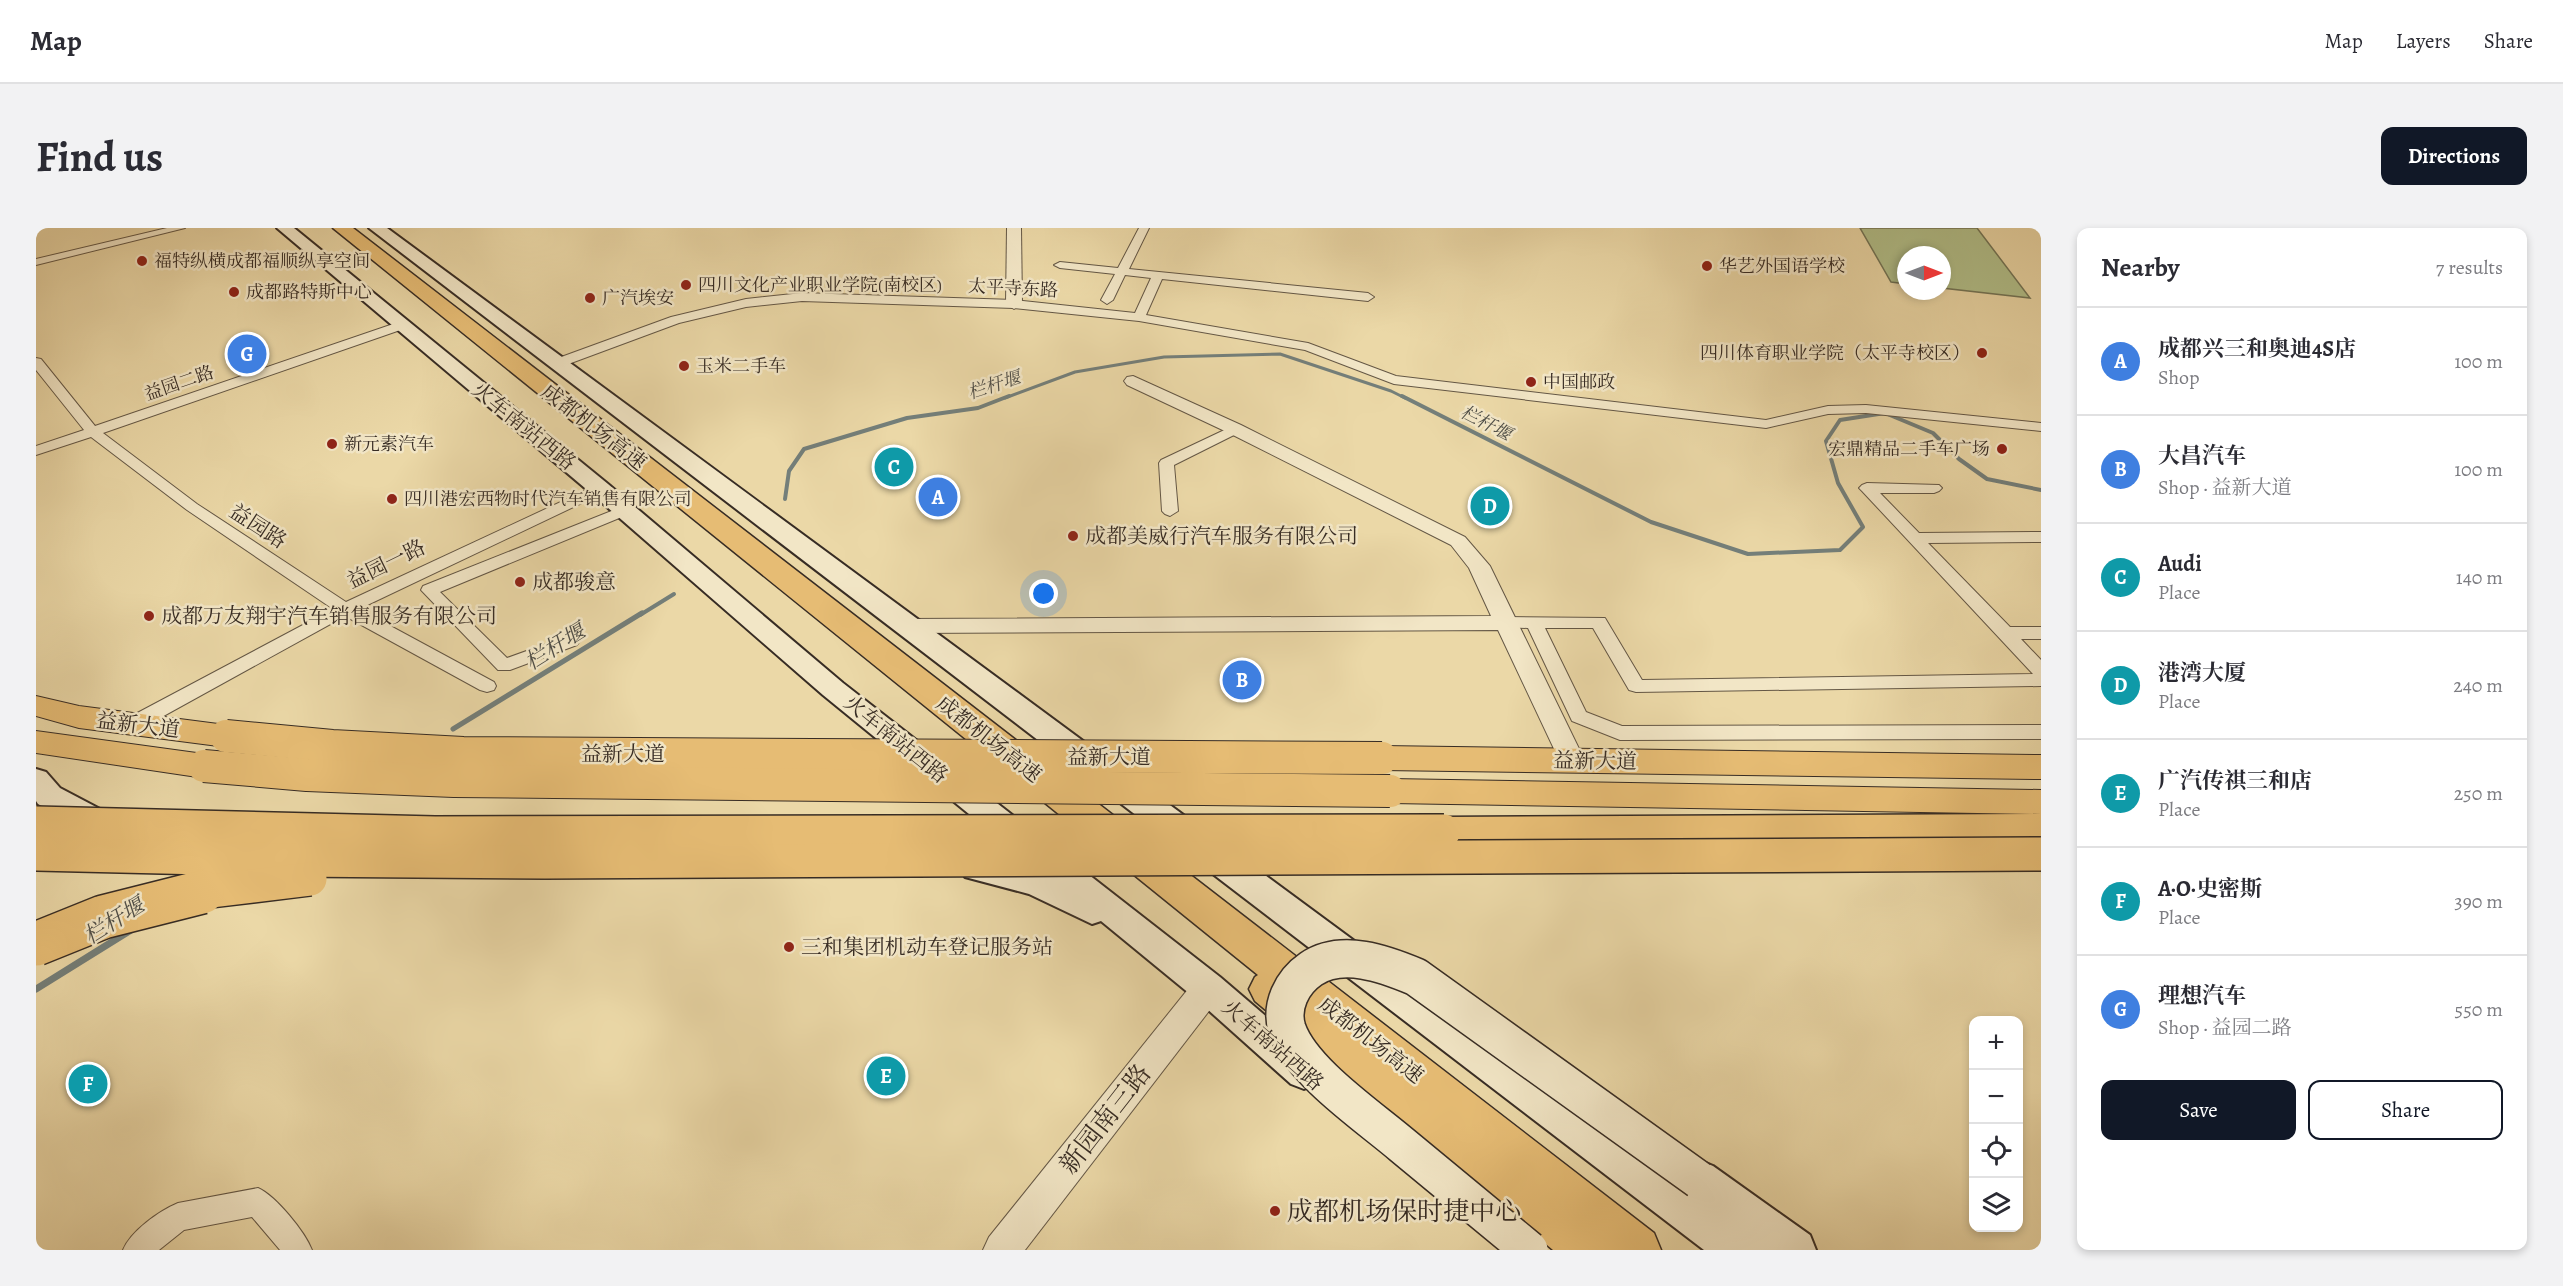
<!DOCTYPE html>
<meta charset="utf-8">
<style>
:root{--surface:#fff;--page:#f2f2f3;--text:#2b2b33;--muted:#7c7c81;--line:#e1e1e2;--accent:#111827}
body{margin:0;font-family:Alegreya,"Noto Serif SC",serif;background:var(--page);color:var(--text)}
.controls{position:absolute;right:18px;bottom:18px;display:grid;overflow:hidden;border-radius:12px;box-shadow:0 3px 9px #0003}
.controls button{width:54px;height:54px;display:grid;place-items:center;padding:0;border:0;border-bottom:2px solid var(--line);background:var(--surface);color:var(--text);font:30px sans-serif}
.compass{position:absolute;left:1861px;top:18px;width:54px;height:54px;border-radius:50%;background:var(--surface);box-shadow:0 3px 9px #0003;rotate:90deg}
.you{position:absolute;left:1008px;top:366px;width:21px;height:21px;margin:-15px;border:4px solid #fff;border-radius:50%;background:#1a73e8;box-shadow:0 0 0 9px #1a73e833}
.badge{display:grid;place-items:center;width:39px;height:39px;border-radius:50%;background:var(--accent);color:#fff;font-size:20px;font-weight:700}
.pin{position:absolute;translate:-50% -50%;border:3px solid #fff;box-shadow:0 2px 6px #0006}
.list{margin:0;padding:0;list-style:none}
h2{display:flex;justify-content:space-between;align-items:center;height:78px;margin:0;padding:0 24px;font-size:26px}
h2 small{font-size:20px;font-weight:400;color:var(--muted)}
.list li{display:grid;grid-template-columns:39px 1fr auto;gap:18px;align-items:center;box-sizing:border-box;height:108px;padding:0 24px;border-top:2px solid var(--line)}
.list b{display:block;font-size:22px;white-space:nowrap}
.list p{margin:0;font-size:20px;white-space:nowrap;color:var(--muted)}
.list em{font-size:20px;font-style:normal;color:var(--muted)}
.actions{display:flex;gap:12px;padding:18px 24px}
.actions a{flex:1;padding:14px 0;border:2px solid var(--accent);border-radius:12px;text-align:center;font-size:21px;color:var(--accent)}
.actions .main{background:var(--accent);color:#fff}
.icon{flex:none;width:33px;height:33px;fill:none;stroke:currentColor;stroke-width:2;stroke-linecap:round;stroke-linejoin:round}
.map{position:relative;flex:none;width:2005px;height:1022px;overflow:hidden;border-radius:12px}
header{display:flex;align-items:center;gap:36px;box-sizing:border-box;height:84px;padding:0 30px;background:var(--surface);border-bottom:2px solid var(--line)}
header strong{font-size:28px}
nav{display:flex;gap:33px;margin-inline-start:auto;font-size:21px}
.intro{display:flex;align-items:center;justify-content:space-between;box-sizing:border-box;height:144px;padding:0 36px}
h1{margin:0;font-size:42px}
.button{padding:15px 27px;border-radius:12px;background:var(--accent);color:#fff;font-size:21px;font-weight:700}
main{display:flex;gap:36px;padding:0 36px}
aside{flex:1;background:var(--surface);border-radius:12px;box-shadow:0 3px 9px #0003}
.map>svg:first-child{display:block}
.green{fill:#b2c08b;stroke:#747658;stroke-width:1.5}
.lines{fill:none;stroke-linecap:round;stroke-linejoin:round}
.stream-far3{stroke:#747f7a;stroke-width:3}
.stream-far2{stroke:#747f7a;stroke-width:4}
.stream-far1{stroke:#747f7a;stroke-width:5}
.stream{stroke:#747f7a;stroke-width:7}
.minor-casing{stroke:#645745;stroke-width:2}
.tertiary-casing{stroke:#645745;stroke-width:2}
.secondary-casing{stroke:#372c24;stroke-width:4}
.primary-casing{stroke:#372c24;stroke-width:2}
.motorway-casing{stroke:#372c24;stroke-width:3}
.minor{fill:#f2e6c6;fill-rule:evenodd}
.tertiary{fill:#f2e6c6;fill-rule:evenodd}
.secondary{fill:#f2e6c6;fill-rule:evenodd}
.primary{fill:#e6bc74;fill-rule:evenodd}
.motorway{fill:#e6bc74;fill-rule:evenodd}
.secondary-bridge-casing{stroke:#372c24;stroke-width:40;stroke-linecap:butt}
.primary-bridge-casing{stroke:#372c24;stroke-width:34;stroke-linecap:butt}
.motorway-bridge-far1-casing{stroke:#372c24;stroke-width:36;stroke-linecap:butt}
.motorway-bridge-casing{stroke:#372c24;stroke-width:46;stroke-linecap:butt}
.secondary-bridge{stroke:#f2e6c6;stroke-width:37}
.primary-bridge{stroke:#e6bc74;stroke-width:32}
.motorway-bridge-far1{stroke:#e6bc74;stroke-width:33}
.motorway-bridge{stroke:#e6bc74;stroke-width:43}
.poi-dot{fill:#8f2418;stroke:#f2e6c6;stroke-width:2}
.labels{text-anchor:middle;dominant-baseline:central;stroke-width:5;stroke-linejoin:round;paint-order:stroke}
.far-poi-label{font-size:18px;fill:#372c24;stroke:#f2e6c6;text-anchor:start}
.far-street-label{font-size:18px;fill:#372c24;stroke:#f2e6c6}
.far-water-label{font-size:18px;font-style:italic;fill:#504f48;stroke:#f2e6c6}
.street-label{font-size:21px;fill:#372c24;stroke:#f2e6c6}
.poi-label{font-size:21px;fill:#372c24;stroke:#f2e6c6;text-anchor:start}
.water-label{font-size:22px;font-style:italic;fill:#504f48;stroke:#f2e6c6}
.near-street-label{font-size:26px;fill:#372c24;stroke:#f2e6c6}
.near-poi-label{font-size:26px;fill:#372c24;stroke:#f2e6c6;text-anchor:start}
</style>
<header>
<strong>Map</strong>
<nav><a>Map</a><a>Layers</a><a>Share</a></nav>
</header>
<div class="intro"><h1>Find us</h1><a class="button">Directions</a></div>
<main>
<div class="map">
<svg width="2005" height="1022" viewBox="0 0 2005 1022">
<rect width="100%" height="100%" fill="#ebd8a7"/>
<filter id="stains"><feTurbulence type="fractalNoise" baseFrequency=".00333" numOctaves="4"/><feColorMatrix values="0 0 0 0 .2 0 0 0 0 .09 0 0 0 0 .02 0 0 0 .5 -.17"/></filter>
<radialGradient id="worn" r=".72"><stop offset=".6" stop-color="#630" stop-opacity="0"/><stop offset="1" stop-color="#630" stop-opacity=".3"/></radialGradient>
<!-- green -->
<path class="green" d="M1824 0H1941L1994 70 1906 60V27H1870V56L1855 54Z"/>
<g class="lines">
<!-- stream-far3 -->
<path class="stream-far3" d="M969 170 1039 144 1128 129 1244 126 1355 163 1369 170"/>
<!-- stream-far2 -->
<g class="stream-far2">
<path d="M1366 168 1615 294 1712 326 1804 322 1827 299 1802 255 1790 213 1804 192 1849 185 1897 205 1923 231 1951 251 2005 262"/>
<path d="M749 271 753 243 768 221 871 190 942 180 973 168"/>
<path d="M604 387 638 366"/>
</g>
<!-- stream-far1 -->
<path class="stream-far1" d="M417 501 606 385"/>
<!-- stream -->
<path class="stream" d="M0 761 95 702"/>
<defs>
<g id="minor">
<path d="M131 0H149L0 37V31Z"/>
<path d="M1103 0H1113L1093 41 1332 65 1338 69 1332 73 1126 51 1110 87 1272 115 1360 148 1730 192 1792 178 1830 177 2005 195V203L1830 185 1792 186 1730 200 1358 156 1269 122 1103 93 978 80 766 73 710 79 643 95 527 138H517L516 135 517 132 635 89 710 71 766 65 978 72 1099 85 1115 50 1089 47 1077 72 1071 76 1065 72 1079 46 1024 40 1018 37 1024 34 1082 40Z"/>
<path d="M366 93 372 97 370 100 67 205 161 276 310 374 559 258H569L572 261 569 264 323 381 458 454 460 458 458 462 451 464 444 462 309 388 104 501 97 503 90 501 87 496 90 491 297 381 151 282 55 209 0 227V218L48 202 0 142V130L5 131 59 198Z"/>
<path d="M1199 197 1206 201 1204 204 1138 237 1142 283 1134 288 1129 286 1126 283 1123 235 1125 232Z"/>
<path d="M1831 255 1903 257 1906 260 1903 263 1898 265H1844L1883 305 2005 304V314L1892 315 1974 399H2005V411H1985L2005 432V458L1600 464 1593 462 1557 400H1509L1550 484 1586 498 2005 497V511L1584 512 1536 493 1492 400 1463 399 1460 395 1463 391 1469 389 1569 390 1606 452 1997 446 1826 263 1823 260 1826 257Z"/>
<path d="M588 278 593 280 596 283 593 286 404 364 471 430 535 407 541 409 544 413 541 417 474 442H462L385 362 387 358Z"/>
<path d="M222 960C240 968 269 1004 276 1022H244L216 989 148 1002 123 1022H87C95 1003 123 983 142 975Z"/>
</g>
<g id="tertiary">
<path d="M971 0H985L986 76 978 81 970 76Z"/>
<path d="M1097 148 1205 197 1429 309 1454 338 1549 533 1545 540 1536 542 1527 540 1462 402 870 405 862 403 859 398 862 393 870 391 1455 388 1433 340 1415 317 1193 205 1091 157 1088 153 1091 149Z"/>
<path d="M1172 746 1183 750 1188 760 1183 770 989 1022H947L953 1009 1161 750Z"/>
</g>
<g id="secondary">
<path d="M241 0H258L572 256 807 455 1184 749 1281 832 1287 844 1281 856 1268 861 1255 856 1160 771 1065 693 1056 696 993 666 929 649 924 640 929 631 948 627 1003 643 787 467 556 266Z"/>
<path d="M333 0H351L1644 953 1649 938 1663 932 1677 938 1774 1007 1780 1022H1668Z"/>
<path d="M0 541 10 544 24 560 81 590 85 598 81 606C58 613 23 587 2 576L0 573Z"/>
</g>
<g id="primary">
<path d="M0 468 43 478 190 497 201 500 206 508 201 516 190 519 43 500 0 488Z"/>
<path d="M0 503 168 526 179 530 184 538 179 546 168 550 0 525Z"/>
<path d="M1346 518 2005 527V551L1346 542 1335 538 1330 530 1335 522Z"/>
<path d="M1354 551 2005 562V586L1354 575 1342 572 1338 563 1342 554Z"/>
</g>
<g id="motorway">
<path d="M297 0H317L1618 1005 1625 1022H1517L1219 773 1213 761 1219 749 1222 747Z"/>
<path d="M2005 586V614L1408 617 1395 613 1390 603 1395 593 1408 589Z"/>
</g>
</defs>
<!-- minor casing -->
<use href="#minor" class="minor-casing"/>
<!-- tertiary casing -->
<use href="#tertiary" class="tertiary-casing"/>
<!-- secondary casing -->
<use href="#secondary" class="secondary-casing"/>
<!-- primary casing -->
<use href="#primary" class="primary-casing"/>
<!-- motorway casing -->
<use href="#motorway" class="motorway-casing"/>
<!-- minor -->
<use href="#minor" class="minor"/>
<!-- tertiary -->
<use href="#tertiary" class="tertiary"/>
<!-- secondary -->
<use href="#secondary" class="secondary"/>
<!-- primary -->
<use href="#primary" class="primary"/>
<!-- motorway -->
<use href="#motorway" class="motorway"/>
<defs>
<path id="secondary-bridge" d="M1493 1022C1451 987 1408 952 1366 917 1332 888 1265 843 1251 801 1244 778 1256 754 1275 741 1306 720 1349 736 1380 749L1663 952"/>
<g id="primary-bridge">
<path d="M190 508 296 518 427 525 1346 530"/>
<path d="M168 538 271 547 418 553 1354 563"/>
</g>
<g id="motorway-bridge-far1">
<path d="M0 595 399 605 1408 603"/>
<path d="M0 626 254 632 509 634 2005 626"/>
<path d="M158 665 274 651"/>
</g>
<path id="motorway-bridge" d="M0 716 67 689 166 664"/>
</defs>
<!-- secondary-bridge casing -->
<use href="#secondary-bridge" class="secondary-bridge-casing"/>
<!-- primary-bridge casing -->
<use href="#primary-bridge" class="primary-bridge-casing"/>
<!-- motorway-bridge-far1 casing -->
<use href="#motorway-bridge-far1" class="motorway-bridge-far1-casing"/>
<!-- motorway-bridge casing -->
<use href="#motorway-bridge" class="motorway-bridge-casing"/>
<!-- secondary-bridge -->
<use href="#secondary-bridge" class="secondary-bridge"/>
<!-- primary-bridge -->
<use href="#primary-bridge" class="primary-bridge"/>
<!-- motorway-bridge-far1 -->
<use href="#motorway-bridge-far1" class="motorway-bridge-far1"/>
<!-- motorway-bridge -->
<use href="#motorway-bridge" class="motorway-bridge"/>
</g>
<!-- markers -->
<g class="poi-dot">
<circle cx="106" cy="33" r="6"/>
<circle cx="1671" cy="38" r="6"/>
<circle cx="650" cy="57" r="6"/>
<circle cx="198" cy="64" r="6"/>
<circle cx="554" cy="70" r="6"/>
<circle cx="1946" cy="125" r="6"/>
<circle cx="648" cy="138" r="6"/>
<circle cx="1495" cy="154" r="6"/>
<circle cx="296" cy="216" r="6"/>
<circle cx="1966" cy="221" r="6"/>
<circle cx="356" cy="271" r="6"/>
<circle cx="1037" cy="308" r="6"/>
<circle cx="484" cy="354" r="6"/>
<circle cx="113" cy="388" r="6"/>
<circle cx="753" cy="719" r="6"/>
<circle cx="1239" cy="983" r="6"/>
</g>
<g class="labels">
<!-- far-poi labels -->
<g class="far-poi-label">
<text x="118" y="33">福特纵横成都福顺纵享空间</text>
<text x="1683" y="38">华艺外国语学校</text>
<text x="662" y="57">四川文化产业职业学院(南校区)</text>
<text x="210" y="64">成都路特斯中心</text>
<text x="566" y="70">广汽埃安</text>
<text x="1934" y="125" text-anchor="end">四川体育职业学院（太平寺校区）</text>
<text x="660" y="138">玉米二手车</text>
<text x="1507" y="154">中国邮政</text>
<text x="308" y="216">新元素汽车</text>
<text x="1954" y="221" text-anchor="end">宏鼎精品二手车广场</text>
<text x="368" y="271">四川港宏西物时代汽车销售有限公司</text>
</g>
<!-- far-street labels -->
<g class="far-street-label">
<text transform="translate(977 60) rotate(3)">太平寺东路</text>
<text transform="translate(143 155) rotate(-19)">益园二路</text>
</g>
<!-- far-water labels -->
<g class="far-water-label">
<text transform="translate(958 157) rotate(-18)">栏杆堰</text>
<text transform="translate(1450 195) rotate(27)">栏杆堰</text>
</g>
<!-- street labels -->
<g class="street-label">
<text transform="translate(488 198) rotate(39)">火车南站西路</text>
<text transform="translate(558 199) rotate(38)">成都机场高速</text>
<text transform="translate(222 298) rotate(33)">益园路</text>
<text transform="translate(350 336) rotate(-26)">益园一路</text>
<text transform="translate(102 497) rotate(7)">益新大道</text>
<text transform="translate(860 511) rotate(39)">火车南站西路</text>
<text transform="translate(953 511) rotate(38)">成都机场高速</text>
<text x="587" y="526">益新大道</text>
<text x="1073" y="529">益新大道</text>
<text transform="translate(1559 533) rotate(1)">益新大道</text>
<text transform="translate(1335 812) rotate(38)">成都机场高速</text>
<text transform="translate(1237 817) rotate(41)">火车南站西路</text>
</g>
<!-- poi labels -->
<g class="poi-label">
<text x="1049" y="308">成都美威行汽车服务有限公司</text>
<text x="496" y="354">成都骏意</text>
<text x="125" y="388">成都万友翔宇汽车销售服务有限公司</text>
<text x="765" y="719">三和集团机动车登记服务站</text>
</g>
<!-- water labels -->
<g class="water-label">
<text transform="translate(519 419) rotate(-32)">栏杆堰</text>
<text transform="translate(78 693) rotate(-32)">栏杆堰</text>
</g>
<!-- near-street labels -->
<g class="near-street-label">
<text transform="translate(1069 891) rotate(-52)">新园南三路</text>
</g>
<!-- near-poi labels -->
<g class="near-poi-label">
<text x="1251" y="983">成都机场保时捷中心</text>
</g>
</g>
<rect width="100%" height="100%" filter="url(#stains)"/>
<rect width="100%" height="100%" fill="url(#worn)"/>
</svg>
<div class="controls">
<button>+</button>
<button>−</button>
<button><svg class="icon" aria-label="locate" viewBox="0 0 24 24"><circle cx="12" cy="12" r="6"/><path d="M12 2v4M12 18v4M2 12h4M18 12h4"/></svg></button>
<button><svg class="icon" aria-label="layers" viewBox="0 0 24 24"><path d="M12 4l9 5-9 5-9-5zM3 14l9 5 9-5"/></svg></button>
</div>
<svg class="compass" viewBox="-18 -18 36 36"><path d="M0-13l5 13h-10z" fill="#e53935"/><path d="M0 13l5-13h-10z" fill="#7c7c81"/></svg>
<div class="you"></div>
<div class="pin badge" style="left:902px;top:269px;background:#3f7fe0">A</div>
<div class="pin badge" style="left:1206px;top:452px;background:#3f7fe0">B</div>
<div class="pin badge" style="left:858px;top:239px;background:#0f9aa8">C</div>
<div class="pin badge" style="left:1454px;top:278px;background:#0f9aa8">D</div>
<div class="pin badge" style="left:850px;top:848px;background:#0f9aa8">E</div>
<div class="pin badge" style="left:52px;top:856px;background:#0f9aa8">F</div>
<div class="pin badge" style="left:211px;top:126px;background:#3f7fe0">G</div>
</div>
<aside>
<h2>Nearby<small>7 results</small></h2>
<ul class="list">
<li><span class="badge" style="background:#3f7fe0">A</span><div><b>成都兴三和奥迪4S店</b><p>Shop</p></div><em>100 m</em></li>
<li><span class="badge" style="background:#3f7fe0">B</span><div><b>大昌汽车</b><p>Shop · 益新大道</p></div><em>100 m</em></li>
<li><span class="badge" style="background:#0f9aa8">C</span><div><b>Audi</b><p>Place</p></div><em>140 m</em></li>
<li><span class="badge" style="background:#0f9aa8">D</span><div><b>港湾大厦</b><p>Place</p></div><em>240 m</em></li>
<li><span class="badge" style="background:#0f9aa8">E</span><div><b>广汽传祺三和店</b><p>Place</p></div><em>250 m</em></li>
<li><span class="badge" style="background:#0f9aa8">F</span><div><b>A·O·史密斯</b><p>Place</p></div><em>390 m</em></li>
<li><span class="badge" style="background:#3f7fe0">G</span><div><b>理想汽车</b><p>Shop · 益园二路</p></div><em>550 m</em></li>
</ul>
<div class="actions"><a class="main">Save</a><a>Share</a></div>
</aside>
</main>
